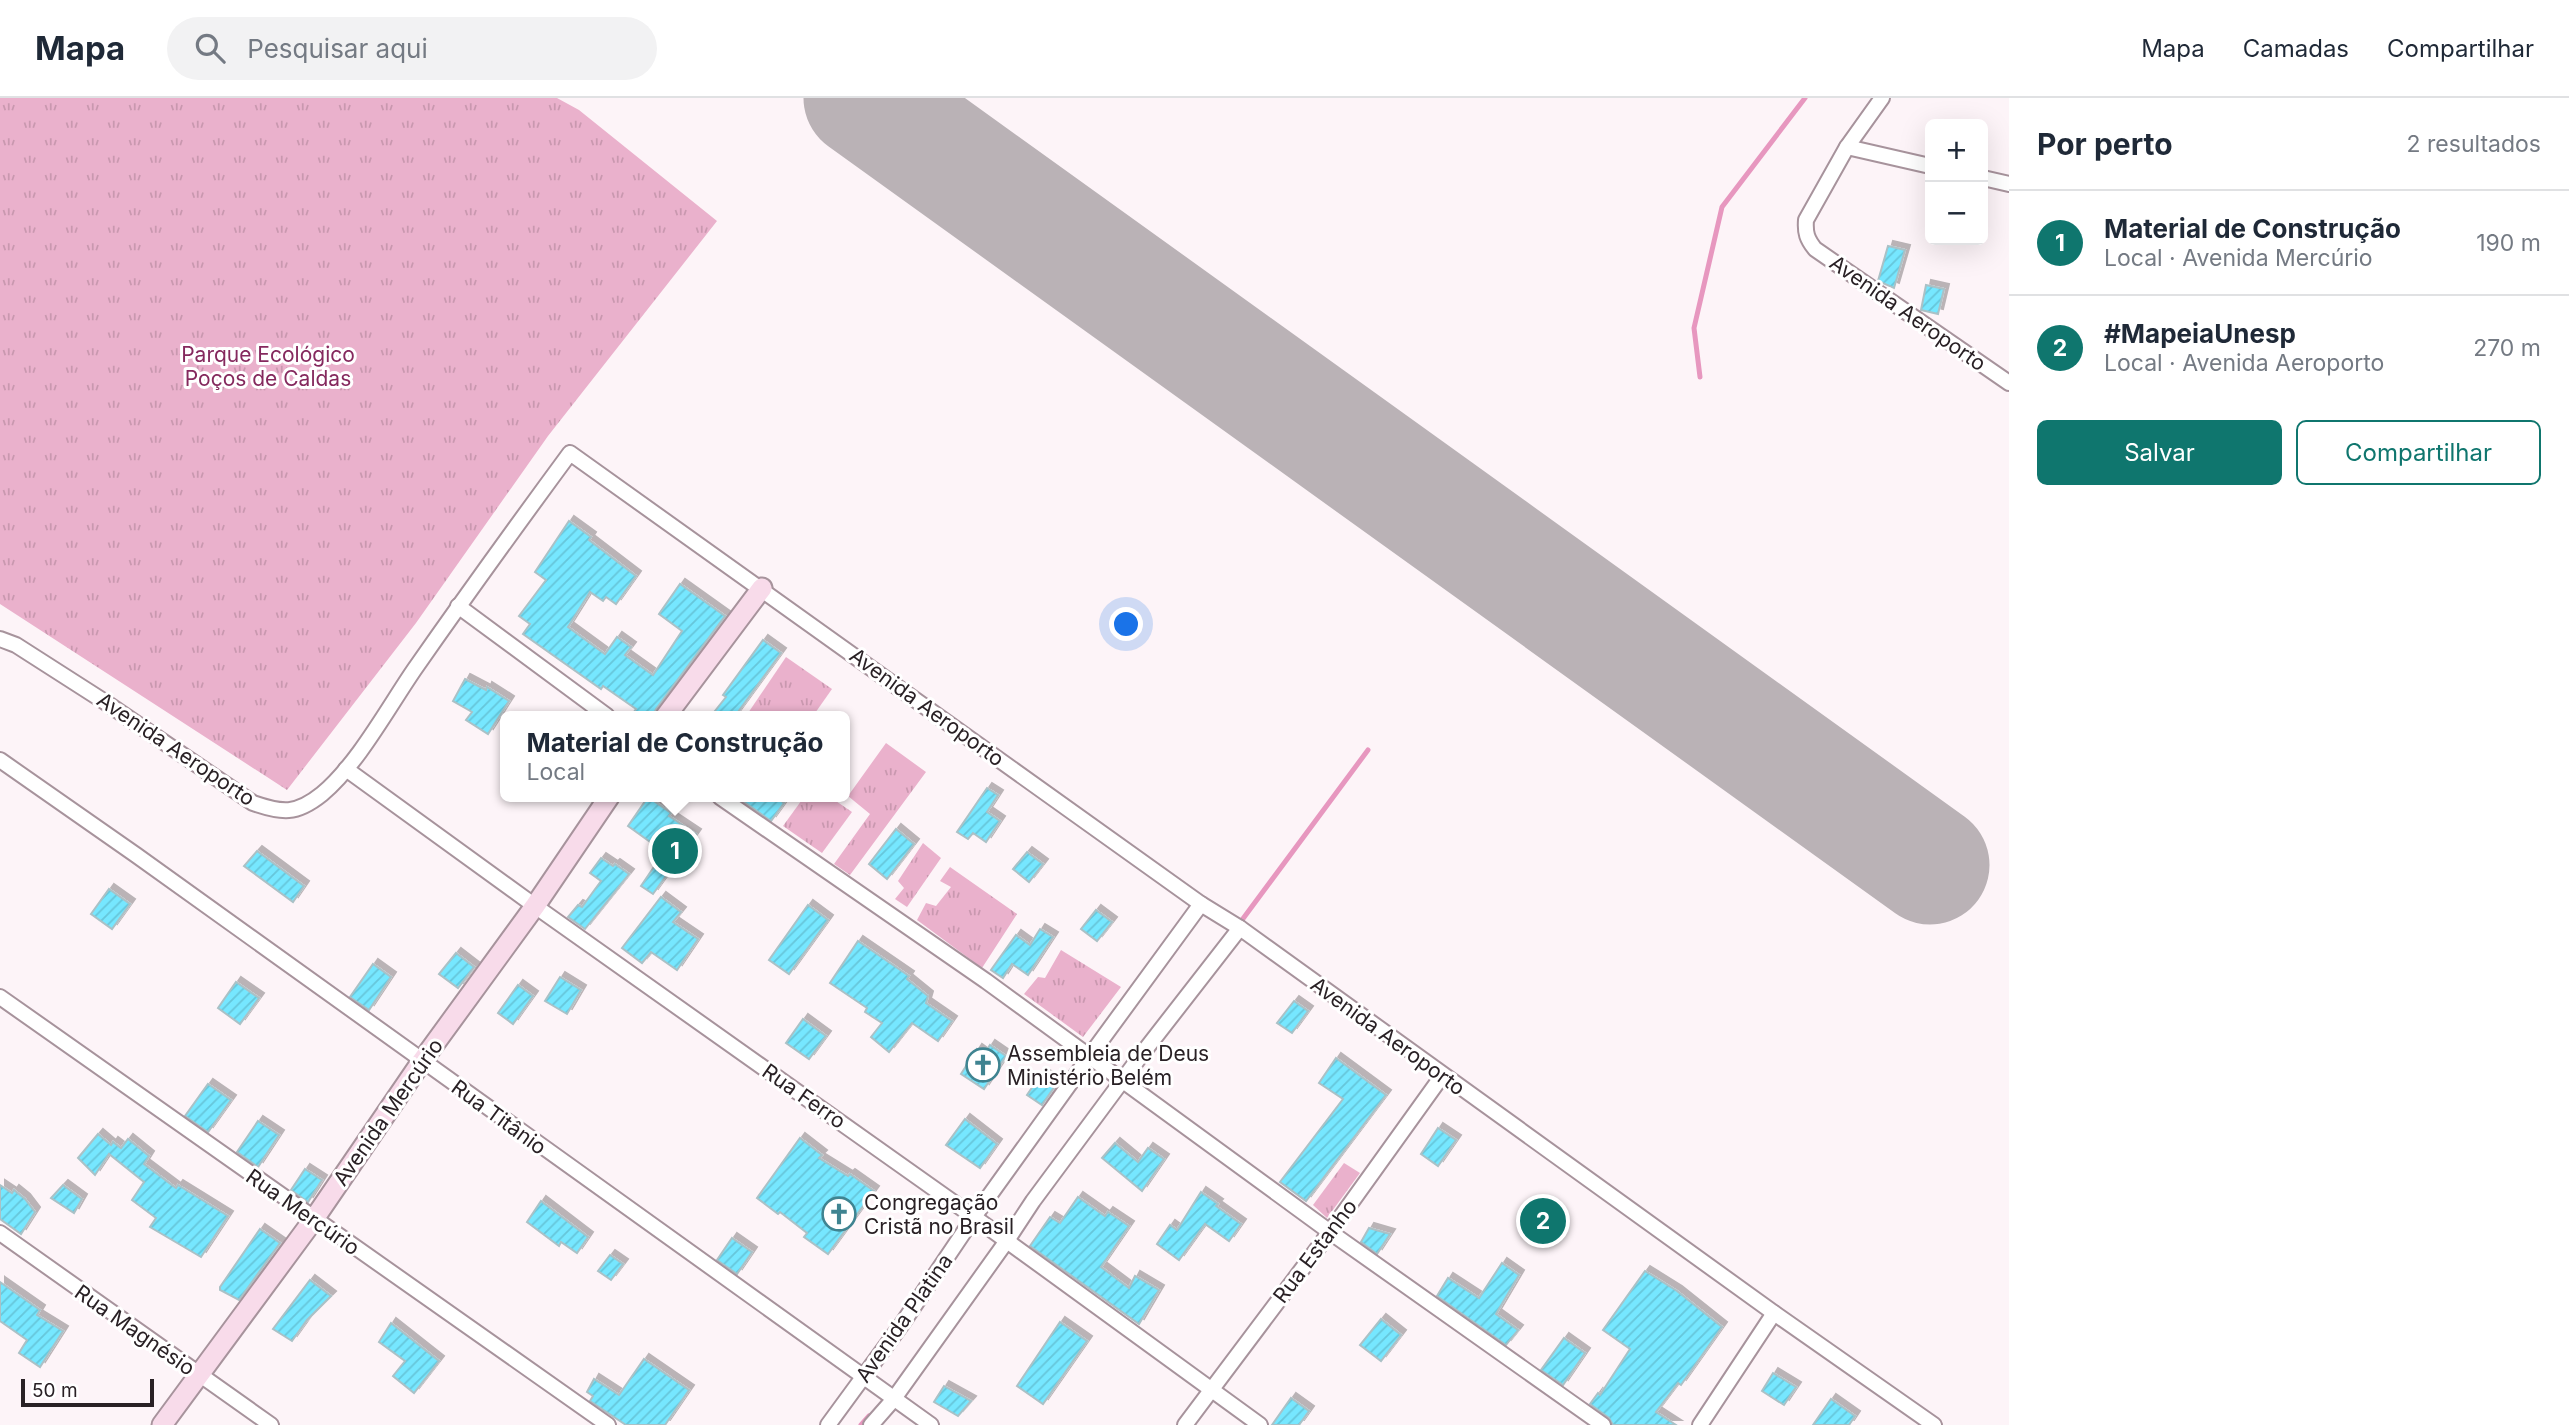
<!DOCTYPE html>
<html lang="pt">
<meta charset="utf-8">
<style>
:root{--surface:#fff;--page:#f2f2f3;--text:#1f2937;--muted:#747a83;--line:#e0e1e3;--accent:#0f766e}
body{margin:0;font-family:Inter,sans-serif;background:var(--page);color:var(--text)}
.controls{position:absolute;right:21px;top:21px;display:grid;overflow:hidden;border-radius:10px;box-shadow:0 7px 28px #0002}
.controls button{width:63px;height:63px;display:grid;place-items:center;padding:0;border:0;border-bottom:2px solid var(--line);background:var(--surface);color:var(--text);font:35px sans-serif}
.scale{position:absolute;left:21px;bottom:18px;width:133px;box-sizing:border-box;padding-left:7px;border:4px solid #292125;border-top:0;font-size:19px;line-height:24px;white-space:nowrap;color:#292125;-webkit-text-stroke:5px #fff;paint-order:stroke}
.you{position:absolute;left:1127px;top:527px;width:24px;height:24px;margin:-18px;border:5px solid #fff;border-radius:50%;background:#1a73e8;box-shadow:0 0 0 10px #1a73e833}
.badge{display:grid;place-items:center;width:46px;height:46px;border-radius:50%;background:var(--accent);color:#fff;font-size:23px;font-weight:700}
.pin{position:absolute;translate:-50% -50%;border:4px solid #fff;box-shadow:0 2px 7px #0006}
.popup{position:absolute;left:500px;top:613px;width:350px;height:91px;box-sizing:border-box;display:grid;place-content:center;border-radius:10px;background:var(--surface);filter:drop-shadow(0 2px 5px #0005);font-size:23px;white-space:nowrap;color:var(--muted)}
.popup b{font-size:26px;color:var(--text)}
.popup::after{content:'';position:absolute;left:50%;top:100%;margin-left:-14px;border:14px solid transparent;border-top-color:var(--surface)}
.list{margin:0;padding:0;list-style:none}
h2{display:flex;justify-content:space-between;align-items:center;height:91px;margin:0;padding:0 28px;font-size:30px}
h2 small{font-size:23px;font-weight:400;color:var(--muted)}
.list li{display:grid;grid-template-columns:46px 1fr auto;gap:21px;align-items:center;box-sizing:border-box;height:105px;padding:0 28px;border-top:2px solid var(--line)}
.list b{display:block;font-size:26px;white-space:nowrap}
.list p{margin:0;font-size:23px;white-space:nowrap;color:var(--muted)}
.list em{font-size:23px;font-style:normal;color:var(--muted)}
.actions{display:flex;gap:14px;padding:21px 28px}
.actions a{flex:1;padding:16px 0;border:2px solid var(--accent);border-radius:10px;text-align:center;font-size:24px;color:var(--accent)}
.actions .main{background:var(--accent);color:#fff}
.icon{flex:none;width:38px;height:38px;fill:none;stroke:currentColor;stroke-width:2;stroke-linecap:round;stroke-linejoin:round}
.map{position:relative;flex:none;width:2009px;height:1327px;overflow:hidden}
header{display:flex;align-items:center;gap:42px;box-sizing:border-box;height:98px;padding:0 35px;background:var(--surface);border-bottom:2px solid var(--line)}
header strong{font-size:33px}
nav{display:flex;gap:38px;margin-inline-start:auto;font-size:24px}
.search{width:490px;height:63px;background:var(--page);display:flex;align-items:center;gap:18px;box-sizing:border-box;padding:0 24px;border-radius:38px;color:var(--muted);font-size:26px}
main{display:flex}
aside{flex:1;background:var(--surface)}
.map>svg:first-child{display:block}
.grass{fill:url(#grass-tufts)}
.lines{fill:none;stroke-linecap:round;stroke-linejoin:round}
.stream{stroke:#e797bf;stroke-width:5}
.runway{stroke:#bab2b6;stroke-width:119}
.building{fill:url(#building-hatch);stroke:#aac1c6;stroke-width:2;filter:url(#shadow)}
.street-casing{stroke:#a7939c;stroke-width:18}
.secondary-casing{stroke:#a7939c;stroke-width:23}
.street{stroke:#fff;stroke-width:14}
.secondary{stroke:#f8dbea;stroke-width:19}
.labels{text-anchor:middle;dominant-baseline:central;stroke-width:6;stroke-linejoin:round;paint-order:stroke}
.street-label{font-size:21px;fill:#292125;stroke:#fff}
.park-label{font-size:21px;fill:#85295e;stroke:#fff}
.poi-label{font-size:21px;fill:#292125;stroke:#fff;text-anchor:start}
</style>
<header>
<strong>Mapa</strong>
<div class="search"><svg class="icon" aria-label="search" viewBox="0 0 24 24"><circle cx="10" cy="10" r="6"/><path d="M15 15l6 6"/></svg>Pesquisar aqui</div>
<nav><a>Mapa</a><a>Camadas</a><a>Compartilhar</a></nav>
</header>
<main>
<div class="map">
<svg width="2009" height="1327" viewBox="0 0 2009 1327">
<defs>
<pattern id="grass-tufts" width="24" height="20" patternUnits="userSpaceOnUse" patternTransform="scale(1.75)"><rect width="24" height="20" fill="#eab1cc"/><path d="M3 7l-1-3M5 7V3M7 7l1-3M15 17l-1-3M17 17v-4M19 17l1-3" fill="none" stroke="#c998af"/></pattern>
<pattern id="building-hatch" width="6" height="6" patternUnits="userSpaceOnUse" patternTransform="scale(1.75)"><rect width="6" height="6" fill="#76e7ff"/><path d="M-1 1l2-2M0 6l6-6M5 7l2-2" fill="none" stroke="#66c6da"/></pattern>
<filter id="shadow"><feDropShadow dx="5" dy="-5" stdDeviation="0" flood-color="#0004"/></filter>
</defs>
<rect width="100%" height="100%" fill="#fdf4f8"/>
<!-- grass -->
<g class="grass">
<path d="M0 0H557L579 12 717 123 548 338 416 525 287 692 0 506Z"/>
<path d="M786 559 832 591 813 618H746Z"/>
<path d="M886 645 926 674 850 777 834 766 870 716 848 698Z"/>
<path d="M804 699H830L852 714 822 755 783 728Z"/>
<path d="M923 745 941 760 907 809 895 801 904 790 898 783Z"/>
<path d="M950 769 1017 816 982 870 917 822 926 805 936 808 951 789 940 783Z"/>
<path d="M1061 852 1121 889 1083 939 1024 896 1038 879 1045 880Z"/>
<path d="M1344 1065 1360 1075 1327 1120 1313 1107Z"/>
</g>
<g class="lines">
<!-- stream -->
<g class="stream">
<path d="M1700 279 1694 230 1722 109 1805 0"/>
<path d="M1242 822 1368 652"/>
<path d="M861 1327 869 1318"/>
</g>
<!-- runway -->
<path class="runway" d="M863 0 1930 767"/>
</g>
<!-- building -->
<g class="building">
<path d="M1888 148 1905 152 1894 190 1878 183Z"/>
<path d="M1926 187 1944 191 1938 216 1921 212Z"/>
<path d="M569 423 591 439 589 442 636 478 616 506 606 499 603 503 590 494 568 529 605 556 617 539 631 549 625 557 653 577 682 533 659 516 680 486 725 518 656 611 653 618H631L636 611 603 588 601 591 523 536 530 526 519 518 546 482 535 474Z"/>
<path d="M763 542 781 555 735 618H711L726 599 723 597Z"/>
<path d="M465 581 486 592 487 589 509 603 488 636 466 622 472 614 453 603Z"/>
<path d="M987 690 998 697 987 714 1000 723 986 744 973 735 968 741 957 734Z"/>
<path d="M648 699 671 715 669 718 696 736 653 796 641 788 664 754 628 728Z"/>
<path d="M737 699H776L784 705 771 723Z"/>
<path d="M896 731 914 746 887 781 869 766Z"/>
<path d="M257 753 304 788 293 804 244 768Z"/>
<path d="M1027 754 1043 766 1029 784 1013 771Z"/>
<path d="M601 760 613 768 615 766 629 776 585 831 568 819 578 807 582 809 601 783 590 775Z"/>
<path d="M109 791 130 806 112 831 91 816Z"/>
<path d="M661 799 681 814 673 824 698 841 677 872 651 854 642 865 622 850Z"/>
<path d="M808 807 828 822 789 876 769 862Z"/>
<path d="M1096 812 1112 824 1097 843 1081 831Z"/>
<path d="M1040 831 1053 839 1028 877 1012 866 1003 880 991 872 1016 837 1030 847Z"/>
<path d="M858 843 909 878 907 881 928 898 926 905 952 923 938 943 912 925 889 954 871 939 882 925 865 914 867 910 830 885Z"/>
<path d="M456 855 474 869 458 890 439 876Z"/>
<path d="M373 866 391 879 369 912 350 899Z"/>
<path d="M560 879 581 892 567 916 545 903Z"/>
<path d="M236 884 259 900 240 926 218 910Z"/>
<path d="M518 887 533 898 513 926 498 915Z"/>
<path d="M1294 903 1308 913 1292 935 1277 925Z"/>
<path d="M803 921 826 938 809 961 786 945Z"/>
<path d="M990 947 1006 958 984 991 961 976 977 951 984 956Z"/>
<path d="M1336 960 1386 997 1306 1103 1280 1084 1343 1001 1319 985Z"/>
<path d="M1042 975 1057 985 1042 1007 1027 997Z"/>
<path d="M208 986 231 1002 208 1034 185 1018Z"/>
<path d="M965 1021 997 1046 980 1070 946 1047Z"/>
<path d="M258 1023 279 1037 258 1069 237 1054Z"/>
<path d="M1438 1030 1456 1042 1438 1068 1421 1056Z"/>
<path d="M98 1036 111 1047 113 1044 121 1050 128 1041 149 1058 144 1066 176 1090 178 1087 228 1118 201 1159 150 1129 156 1120 132 1102 144 1084 109 1056 95 1077 78 1060Z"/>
<path d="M800 1040 822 1057 819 1060 848 1078 850 1076 874 1093 828 1156 804 1139 807 1135 780 1114 778 1116 757 1100Z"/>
<path d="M1115 1045 1138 1064 1148 1050 1164 1061 1142 1093 1102 1060Z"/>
<path d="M305 1071 322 1082 308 1104 291 1092Z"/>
<path d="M0 1087 12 1095 14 1092 25 1101 35 1114 21 1136 0 1121Z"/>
<path d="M63 1087 82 1101 74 1115 51 1100Z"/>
<path d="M1201 1094 1218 1106 1216 1108 1241 1126 1229 1143 1205 1126 1179 1162 1157 1146 1170 1127 1177 1132Z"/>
<path d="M1078 1099 1105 1118 1108 1114 1129 1128 1101 1169 1129 1190 1135 1178 1159 1192 1139 1226 1030 1148 1050 1119 1060 1125Z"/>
<path d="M541 1103 588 1139 577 1155 561 1144 559 1148 527 1124Z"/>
<path d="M1369 1130 1390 1136 1377 1156 1361 1144Z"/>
<path d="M260 1131 280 1145 239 1202 220 1192V1189Z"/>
<path d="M732 1140 752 1154 737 1176 717 1162Z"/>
<path d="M610 1157 623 1166 611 1182 598 1173Z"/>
<path d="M1502 1165 1519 1177 1496 1216 1518 1232 1506 1247 1437 1198 1448 1180 1479 1200Z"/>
<path d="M1645 1173 1677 1193 1722 1229 1681 1287 1678 1285 1656 1314 1676 1327H1613L1609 1320 1590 1306 1598 1295 1600 1297 1630 1251 1603 1232Z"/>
<path d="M310 1182 331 1198 307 1222 292 1243 273 1231Z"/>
<path d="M0 1184 40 1212 37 1217 63 1233 40 1269 19 1255 27 1242 0 1223Z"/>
<path d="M1381 1221 1401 1237 1381 1263 1360 1247Z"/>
<path d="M1060 1224 1087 1243 1043 1306 1017 1288Z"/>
<path d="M391 1225 439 1263 414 1295 393 1278 405 1263 379 1244Z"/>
<path d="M1564 1240 1585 1255 1563 1287 1541 1272Z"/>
<path d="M644 1261 689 1292 665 1327H626L590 1303 593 1298 587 1294 594 1281 619 1297Z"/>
<path d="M1773 1275 1796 1289 1784 1307 1762 1293Z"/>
<path d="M944 1288 971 1303 958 1318 934 1304Z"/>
<path d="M1291 1300 1309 1313 1299 1327H1272Z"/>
<path d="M1831 1301 1855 1318 1849 1327H1813Z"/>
</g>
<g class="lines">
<defs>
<g id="street">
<path d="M1882 0 1847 49 1806 122C1805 135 1807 141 1815 151L2009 285"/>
<path d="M1847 49 1930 68"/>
<path d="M1983 80 2009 86"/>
<path d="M458 508 607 618"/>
<path d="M0 541 16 547 105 604 253 705C282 715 296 717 322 696 357 667 388 610 414 572 465 499 517 427 570 355L1201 806 1240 830 1774 1215 1934 1327"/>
<path d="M0 662 136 757 931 1327"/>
<path d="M346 671 535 808 974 1119 1260 1327"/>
<path d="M720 699 986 883 1330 1134 1603 1327"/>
<path d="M0 899 608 1327"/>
<path d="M0 1135 271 1327"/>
<path d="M828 1327 902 1226 974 1119 1089 959 1201 806"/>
<path d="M871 1327 893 1302 1006 1144 1033 1103 1142 956 1240 830"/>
<path d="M1185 1327 1330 1134 1442 978"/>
<path d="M1700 1327 1774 1215"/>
</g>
<g id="secondary">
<path d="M666 618 762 490"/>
<path d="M162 1327 314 1121 422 963 535 808 609 699"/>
</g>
</defs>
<!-- street casing -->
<use href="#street" class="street-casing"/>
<!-- secondary casing -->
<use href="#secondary" class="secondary-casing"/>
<!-- street -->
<use href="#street" class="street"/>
<!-- secondary -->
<use href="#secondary" class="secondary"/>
</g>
<!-- icons -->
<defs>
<symbol id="church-ring" viewBox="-11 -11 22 22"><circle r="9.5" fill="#fff" stroke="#3f8491" stroke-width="1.5"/><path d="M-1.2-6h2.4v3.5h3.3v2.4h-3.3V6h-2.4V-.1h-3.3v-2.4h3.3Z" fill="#3f8491"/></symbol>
</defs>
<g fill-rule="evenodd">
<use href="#church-ring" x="964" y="948" width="38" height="38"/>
<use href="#church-ring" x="820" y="1097" width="38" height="38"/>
</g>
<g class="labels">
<!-- street labels -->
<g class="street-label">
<text transform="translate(1908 215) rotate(35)">Avenida Aeroporto</text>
<text transform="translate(927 609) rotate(36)">Avenida Aeroporto</text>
<text transform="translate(176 651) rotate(34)">Avenida Aeroporto</text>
<text transform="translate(1388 938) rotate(36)">Avenida Aeroporto</text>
<text transform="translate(804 998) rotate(35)">Rua Ferro</text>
<text transform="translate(388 1014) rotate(-55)">Avenida Mercúrio</text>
<text transform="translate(499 1019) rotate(36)">Rua Titânio</text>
<text transform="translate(303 1114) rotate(35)">Rua Mercúrio</text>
<text transform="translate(1315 1153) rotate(-53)">Rua Estanho</text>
<text transform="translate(904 1220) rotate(-55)">Avenida Platina</text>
<text transform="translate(135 1232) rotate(35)">Rua Magnésio</text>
</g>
<!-- park labels -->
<g class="park-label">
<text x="268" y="256">Parque Ecológico<tspan x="268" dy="24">Poços de Caldas</tspan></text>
</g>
<!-- poi labels -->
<g class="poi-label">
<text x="1007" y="955">Assembleia de Deus<tspan x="1007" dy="24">Ministério Belém</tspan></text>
<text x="864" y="1104">Congregação<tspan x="864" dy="24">Cristã no Brasil</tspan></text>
</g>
</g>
</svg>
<div class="controls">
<button>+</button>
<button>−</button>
</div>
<div class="scale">50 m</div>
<div class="you"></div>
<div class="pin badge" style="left:675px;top:753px">1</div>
<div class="popup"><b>Material de Construção</b>Local</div>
<div class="pin badge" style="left:1543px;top:1123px">2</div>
</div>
<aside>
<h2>Por perto<small>2 resultados</small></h2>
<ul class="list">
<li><span class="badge">1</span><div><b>Material de Construção</b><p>Local · Avenida Mercúrio</p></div><em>190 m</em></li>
<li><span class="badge">2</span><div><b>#MapeiaUnesp</b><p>Local · Avenida Aeroporto</p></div><em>270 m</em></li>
</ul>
<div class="actions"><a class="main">Salvar</a><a>Compartilhar</a></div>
</aside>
</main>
